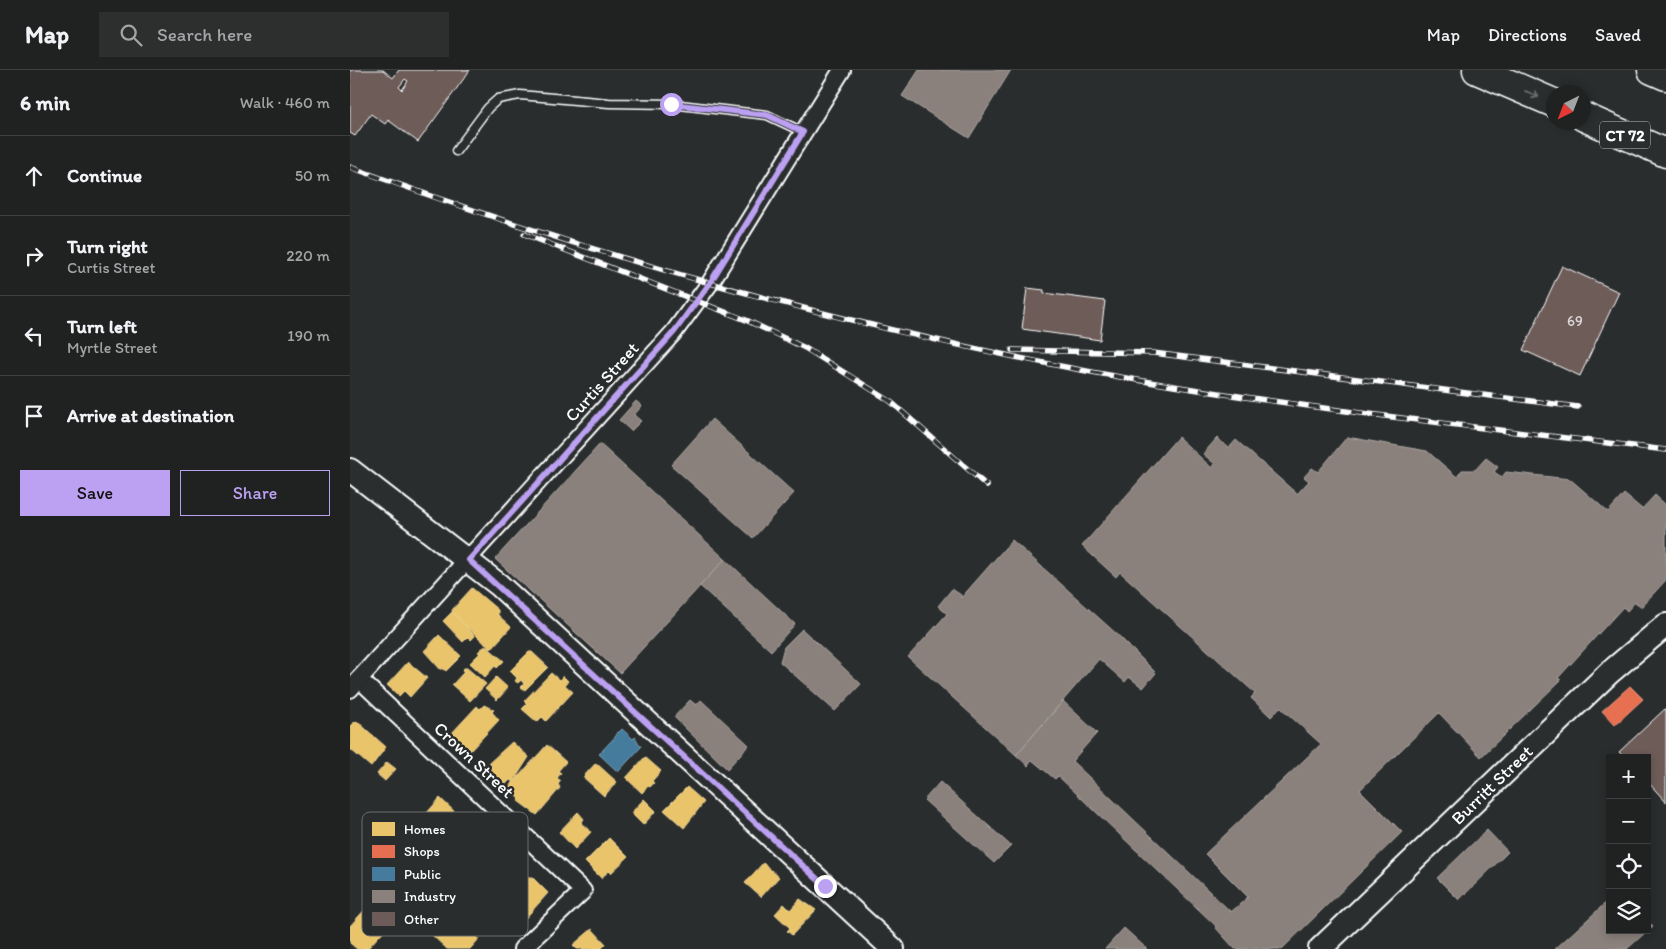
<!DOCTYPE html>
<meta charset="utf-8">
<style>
:root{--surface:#202222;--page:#2d2f2f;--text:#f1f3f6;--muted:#a2a4a5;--line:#3d3f40;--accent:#bca0f2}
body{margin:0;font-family:Itim,sans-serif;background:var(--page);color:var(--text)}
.controls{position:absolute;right:15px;bottom:15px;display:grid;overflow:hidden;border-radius:0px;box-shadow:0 2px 8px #0003}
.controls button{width:45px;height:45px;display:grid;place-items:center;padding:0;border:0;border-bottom:1px solid var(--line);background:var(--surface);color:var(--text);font:25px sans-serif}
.compass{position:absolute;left:1196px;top:15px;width:45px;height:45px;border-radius:50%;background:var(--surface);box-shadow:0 2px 8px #0003;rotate:222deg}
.stop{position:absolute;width:15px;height:15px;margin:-11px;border:4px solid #bca0f2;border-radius:50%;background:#fff}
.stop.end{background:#bca0f2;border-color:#fff;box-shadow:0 1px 5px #0008}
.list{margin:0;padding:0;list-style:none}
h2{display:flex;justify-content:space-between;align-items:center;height:65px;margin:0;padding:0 20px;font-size:21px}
h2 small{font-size:16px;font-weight:400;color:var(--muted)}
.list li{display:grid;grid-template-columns:32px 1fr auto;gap:15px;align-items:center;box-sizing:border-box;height:80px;padding:0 20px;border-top:1px solid var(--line)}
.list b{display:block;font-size:19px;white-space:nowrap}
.list p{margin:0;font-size:16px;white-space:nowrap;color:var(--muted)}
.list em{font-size:16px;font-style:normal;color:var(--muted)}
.actions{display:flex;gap:10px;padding:15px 20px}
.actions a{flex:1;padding:11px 0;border:1px solid var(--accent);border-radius:0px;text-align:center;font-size:18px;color:var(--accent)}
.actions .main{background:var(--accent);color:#111}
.icon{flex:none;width:28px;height:28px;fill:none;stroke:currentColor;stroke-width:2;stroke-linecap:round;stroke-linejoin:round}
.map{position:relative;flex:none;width:1316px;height:879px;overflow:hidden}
header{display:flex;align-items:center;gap:30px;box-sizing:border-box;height:70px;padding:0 25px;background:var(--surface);border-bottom:1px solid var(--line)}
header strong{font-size:24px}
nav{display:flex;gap:28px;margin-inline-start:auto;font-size:18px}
.search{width:350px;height:45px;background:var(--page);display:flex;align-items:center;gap:12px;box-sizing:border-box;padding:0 18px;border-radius:0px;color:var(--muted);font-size:19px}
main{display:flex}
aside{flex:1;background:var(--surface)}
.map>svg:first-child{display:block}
.homes{fill:#e9c46a;stroke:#f0d697}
.shops{fill:#e76f51;stroke:#ee9a85}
.public{fill:#457b9d;stroke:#7da3ba}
.industry{fill:#8a817c;stroke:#ada7a3}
.building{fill:#6d5b59;stroke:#fff;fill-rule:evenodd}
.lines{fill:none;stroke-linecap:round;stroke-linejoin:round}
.lane-casing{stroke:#fff;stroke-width:11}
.street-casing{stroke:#fff;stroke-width:20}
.secondary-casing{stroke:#fff;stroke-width:26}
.highway-casing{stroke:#fff;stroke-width:31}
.lane{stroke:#2a2d2e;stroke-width:8}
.street{stroke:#2a2d2e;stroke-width:16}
.secondary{stroke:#2a2d2e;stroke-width:22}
.highway{stroke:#2a2d2e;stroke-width:28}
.rail-casing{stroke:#fff;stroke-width:5.5}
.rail{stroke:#2a2d2e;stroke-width:4;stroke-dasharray:11;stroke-linecap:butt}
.oneway{stroke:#6a6c6d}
.route{stroke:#bca0f2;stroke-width:6}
.labels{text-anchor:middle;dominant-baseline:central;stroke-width:5;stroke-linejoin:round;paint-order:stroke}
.number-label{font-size:15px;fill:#dad6d6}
.shield{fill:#2a2d2e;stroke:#bfc0c0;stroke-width:1}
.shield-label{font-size:16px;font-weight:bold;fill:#fff}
.street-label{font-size:18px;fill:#fff;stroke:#2a2d2e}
.key{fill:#2a2d2e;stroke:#6a6c6d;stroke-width:1}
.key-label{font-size:14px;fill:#fff}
</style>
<header>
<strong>Map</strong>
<div class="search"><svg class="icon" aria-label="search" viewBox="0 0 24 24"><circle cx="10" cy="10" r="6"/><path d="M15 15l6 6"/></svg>Search here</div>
<nav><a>Map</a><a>Directions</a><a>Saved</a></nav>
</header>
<main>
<aside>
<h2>6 min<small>Walk · 460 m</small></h2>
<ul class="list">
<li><svg class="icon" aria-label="ahead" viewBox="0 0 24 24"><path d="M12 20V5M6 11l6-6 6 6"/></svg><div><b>Continue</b></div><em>50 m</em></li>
<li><svg class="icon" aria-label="right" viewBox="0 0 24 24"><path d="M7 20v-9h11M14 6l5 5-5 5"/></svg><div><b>Turn right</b><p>Curtis Street</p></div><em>220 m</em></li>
<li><svg class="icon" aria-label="left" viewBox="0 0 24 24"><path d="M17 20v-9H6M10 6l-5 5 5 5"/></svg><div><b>Turn left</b><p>Myrtle Street</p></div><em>190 m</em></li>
<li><svg class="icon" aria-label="arrive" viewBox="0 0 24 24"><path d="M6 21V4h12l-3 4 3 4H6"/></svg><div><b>Arrive at destination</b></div></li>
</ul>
<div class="actions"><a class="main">Save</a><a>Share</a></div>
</aside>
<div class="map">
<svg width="1316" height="879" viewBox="0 0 1316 879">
<rect width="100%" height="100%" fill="#2a2d2e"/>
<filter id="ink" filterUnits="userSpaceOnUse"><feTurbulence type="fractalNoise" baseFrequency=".02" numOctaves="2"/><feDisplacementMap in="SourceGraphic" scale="10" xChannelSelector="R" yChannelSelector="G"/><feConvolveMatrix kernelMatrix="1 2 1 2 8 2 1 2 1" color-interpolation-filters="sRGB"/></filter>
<g filter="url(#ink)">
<!-- homes -->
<g class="homes">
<path d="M122 518 148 540V545L161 557 141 579 103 544 102 540Z"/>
<path d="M102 542 125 566 121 570 118 567 113 572 93 551Z"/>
<path d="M89 565 111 586 96 601 92 598 91 600 74 581Z"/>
<path d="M136 576 154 591 147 598 145 596 135 607 120 593 130 583 128 582 131 579Z"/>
<path d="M179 582H182L198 597 175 620 171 617 174 614 171 610 168 613 165 611 167 608 160 601Z"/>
<path d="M58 592 77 608 60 627 54 621 49 626 37 615Z"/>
<path d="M114 598H117L136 614 120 631 102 615 114 602 112 600Z"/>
<path d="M201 603 209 610 213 606 218 611 215 615 223 622 196 651 192 647 187 652 172 639 177 634 174 631Z"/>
<path d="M146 607 158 618 147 630 135 619Z"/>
<path d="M134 635 144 640 142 642 149 650 120 681 113 675 111 678 106 673 109 671 101 664 127 636 130 639Z"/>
<path d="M8 652 36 677 21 697 0 679V656L3 653Z"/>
<path d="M162 672 179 687 163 712 160 710 155 715 138 700 142 696 139 693Z"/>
<path d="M197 675 216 692 208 701 211 703 207 708 211 711 208 714 210 718 187 745 168 731 170 729 158 718Z"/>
<path d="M295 687 311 701 302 711 304 713 300 717 298 716 292 723 276 708Z"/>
<path d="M37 692 46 699 35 711 27 704Z"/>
<path d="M246 693 267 712 254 726 233 707Z"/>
<path d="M337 717 354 732 334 758 314 740Z"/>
<path d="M90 728 106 743 92 760 88 756 80 765 68 753Z"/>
<path d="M294 729 306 741 293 755 281 743Z"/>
<path d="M228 742 234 749 231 753 241 762 225 779 209 762Z"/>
<path d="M259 768 278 787 261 803 259 801 251 808 235 792Z"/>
<path d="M413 793 429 807 411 827 395 813Z"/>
<path d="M177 807H182L198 823 172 852 155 836 156 834 153 831 160 824 164 826Z"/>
<path d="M39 813 60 832 17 879H7L0 873V856Z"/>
<path d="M450 829 466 840 442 865 437 861 440 858 425 844 434 834 440 840Z"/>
<path d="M86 830 129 869 120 879H97L67 851Z"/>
<path d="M242 859 256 874 251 879H227L223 875Z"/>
</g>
<!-- shops -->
<path class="shops" d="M1280 616 1293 629 1265 655 1252 641Z"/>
<!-- public -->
<path class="public" d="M272 659 283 669 285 667 291 677 268 702 249 684 266 666 267 662 268 663Z"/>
<!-- industry -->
<g class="industry">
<path d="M569 0H661L619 68 552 26Z"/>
<path d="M286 331 292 336 284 345 291 351 281 361 269 350Z"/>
<path d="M362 349 444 423 403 468 321 395Z"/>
<path d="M828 367 862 398 865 394 853 384 867 368 879 378 886 370 947 424 959 411 954 407 962 398 968 402 997 367 1077 381 1107 407 1112 400H1125L1136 388 1148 397 1144 402 1152 407 1156 402 1220 409 1258 442 1274 424 1292 439 1305 425 1316 435V510L1291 537 1285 532 1277 541 1273 537 1208 608 1211 610 1131 687 1089 643 1010 720 1052 762 932 879H885L865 857 866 856 708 706 705 709 682 690 678 696 666 685 713 631 747 663 722 691 881 842 898 827 855 784 971 674 930 637 921 647 901 628 905 623 770 502 766 507 732 476Z"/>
<path d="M250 374 375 489 270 603 145 489Z"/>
<path d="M662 470 769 566 806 603 793 618 779 607 775 612 749 589 666 685 558 587 597 544 588 536 602 519 611 525V528Z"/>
<path d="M375 489 445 554 421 581 350 516Z"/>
<path d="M452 559 511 614 485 641 430 592 434 577Z"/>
<path d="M340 630 346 635 351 630 399 675 377 699 324 647Z"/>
<path d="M590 712 661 776 644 793 574 730Z"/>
<path d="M1137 760 1158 782 1109 830 1087 808Z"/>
<path d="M1260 829V860H1297V850L1303 856 1277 879H1205Z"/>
<path d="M774 858 797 879H755Z"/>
</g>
<!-- building -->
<g class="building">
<path d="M0 0H33L43 8 49 0H120L68 72 38 50 35 54 21 44 5 66 0 63ZM55 9 58 11 52 20 49 17Z"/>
<path d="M1212 196 1269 222 1230 306 1173 280Z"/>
<path d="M677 218 694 220V223L755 231 750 270 672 259Z"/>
<path d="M1316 638V732L1297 711V688H1275L1269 682Z"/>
</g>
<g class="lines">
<defs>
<path id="lane" d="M106 81 138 38 148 29 170 25 259 33 321 34 417 45 453 62"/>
<g id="street">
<path d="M9 609 233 821 172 879"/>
<path d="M0 619 324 262 360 213 492 0"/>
</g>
<g id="secondary">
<path d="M0 400 149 515 543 879"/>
<path d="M970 879 1259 603 1316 555"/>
</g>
<g id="highway">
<path d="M1127 0 1204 33"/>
<path d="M1302 0 1316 6"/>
<path d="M1234 47 1316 83"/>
</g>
</defs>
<!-- lane casing -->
<use href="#lane" class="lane-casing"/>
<!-- street casing -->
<use href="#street" class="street-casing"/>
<!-- secondary casing -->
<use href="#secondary" class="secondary-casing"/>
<!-- highway casing -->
<use href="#highway" class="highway-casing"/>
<!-- lane -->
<use href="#lane" class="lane"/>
<!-- street -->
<use href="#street" class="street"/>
<!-- secondary -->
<use href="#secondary" class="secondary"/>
<!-- highway -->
<use href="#highway" class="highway"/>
<defs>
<g id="rail">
<path d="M0 97C238 184 482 253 731 300 925 336 1121 356 1316 380"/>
<path d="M174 164 396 250 455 278 540 331 637 416"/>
<path d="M662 280 803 283 1228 337"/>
</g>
</defs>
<!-- rail casing -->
<use href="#rail" class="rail-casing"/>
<!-- rail -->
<use href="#rail" class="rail"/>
</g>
<!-- one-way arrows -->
<defs><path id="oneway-shaft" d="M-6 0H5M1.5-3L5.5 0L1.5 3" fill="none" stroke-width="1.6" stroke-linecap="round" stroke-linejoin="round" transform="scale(1.25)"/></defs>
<use class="oneway" href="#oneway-shaft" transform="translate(1182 24) rotate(24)"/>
</g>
<g class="lines" filter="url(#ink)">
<!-- route -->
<path class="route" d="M321 34 417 45 453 62 360 213 324 262 119 490 475 816"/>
</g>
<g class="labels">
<!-- number labels -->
<g class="number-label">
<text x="1225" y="251">69</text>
</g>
<!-- shield labels -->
<rect class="shield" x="1250" y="51.5" width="50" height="27" rx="4"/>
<g class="shield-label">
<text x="1275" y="65">CT 72</text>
</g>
<!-- street labels -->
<g class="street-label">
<text transform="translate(252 312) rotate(-48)">Curtis Street</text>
<text transform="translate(124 690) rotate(43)">Crown Street</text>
<text transform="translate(1142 715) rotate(-44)">Burritt Street</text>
</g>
</g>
<!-- legend -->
<rect x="12" y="742" width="166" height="124" rx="8" class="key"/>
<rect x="22" y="752" width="23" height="14" fill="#e9c46a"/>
<rect x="22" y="775" width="23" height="13" fill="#e76f51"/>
<rect x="22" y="797" width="23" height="14" fill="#457b9d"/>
<rect x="22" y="820" width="23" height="13" fill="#8a817c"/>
<rect x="22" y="842" width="23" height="14" fill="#6d5b59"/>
<g class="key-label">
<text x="54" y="764">Homes</text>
<text x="54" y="786">Shops</text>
<text x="54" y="809">Public</text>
<text x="54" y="831">Industry</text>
<text x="54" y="854">Other</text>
</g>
</svg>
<div class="controls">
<button>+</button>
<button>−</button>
<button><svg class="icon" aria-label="locate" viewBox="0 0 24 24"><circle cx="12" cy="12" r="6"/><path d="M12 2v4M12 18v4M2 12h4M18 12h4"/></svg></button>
<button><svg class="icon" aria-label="layers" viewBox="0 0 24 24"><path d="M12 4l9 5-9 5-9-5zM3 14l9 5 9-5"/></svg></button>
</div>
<svg class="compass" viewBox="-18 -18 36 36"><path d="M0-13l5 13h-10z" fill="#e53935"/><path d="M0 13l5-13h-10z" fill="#a2a4a5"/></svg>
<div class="stop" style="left:321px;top:34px"></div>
<div class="stop end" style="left:475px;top:816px"></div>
</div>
</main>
